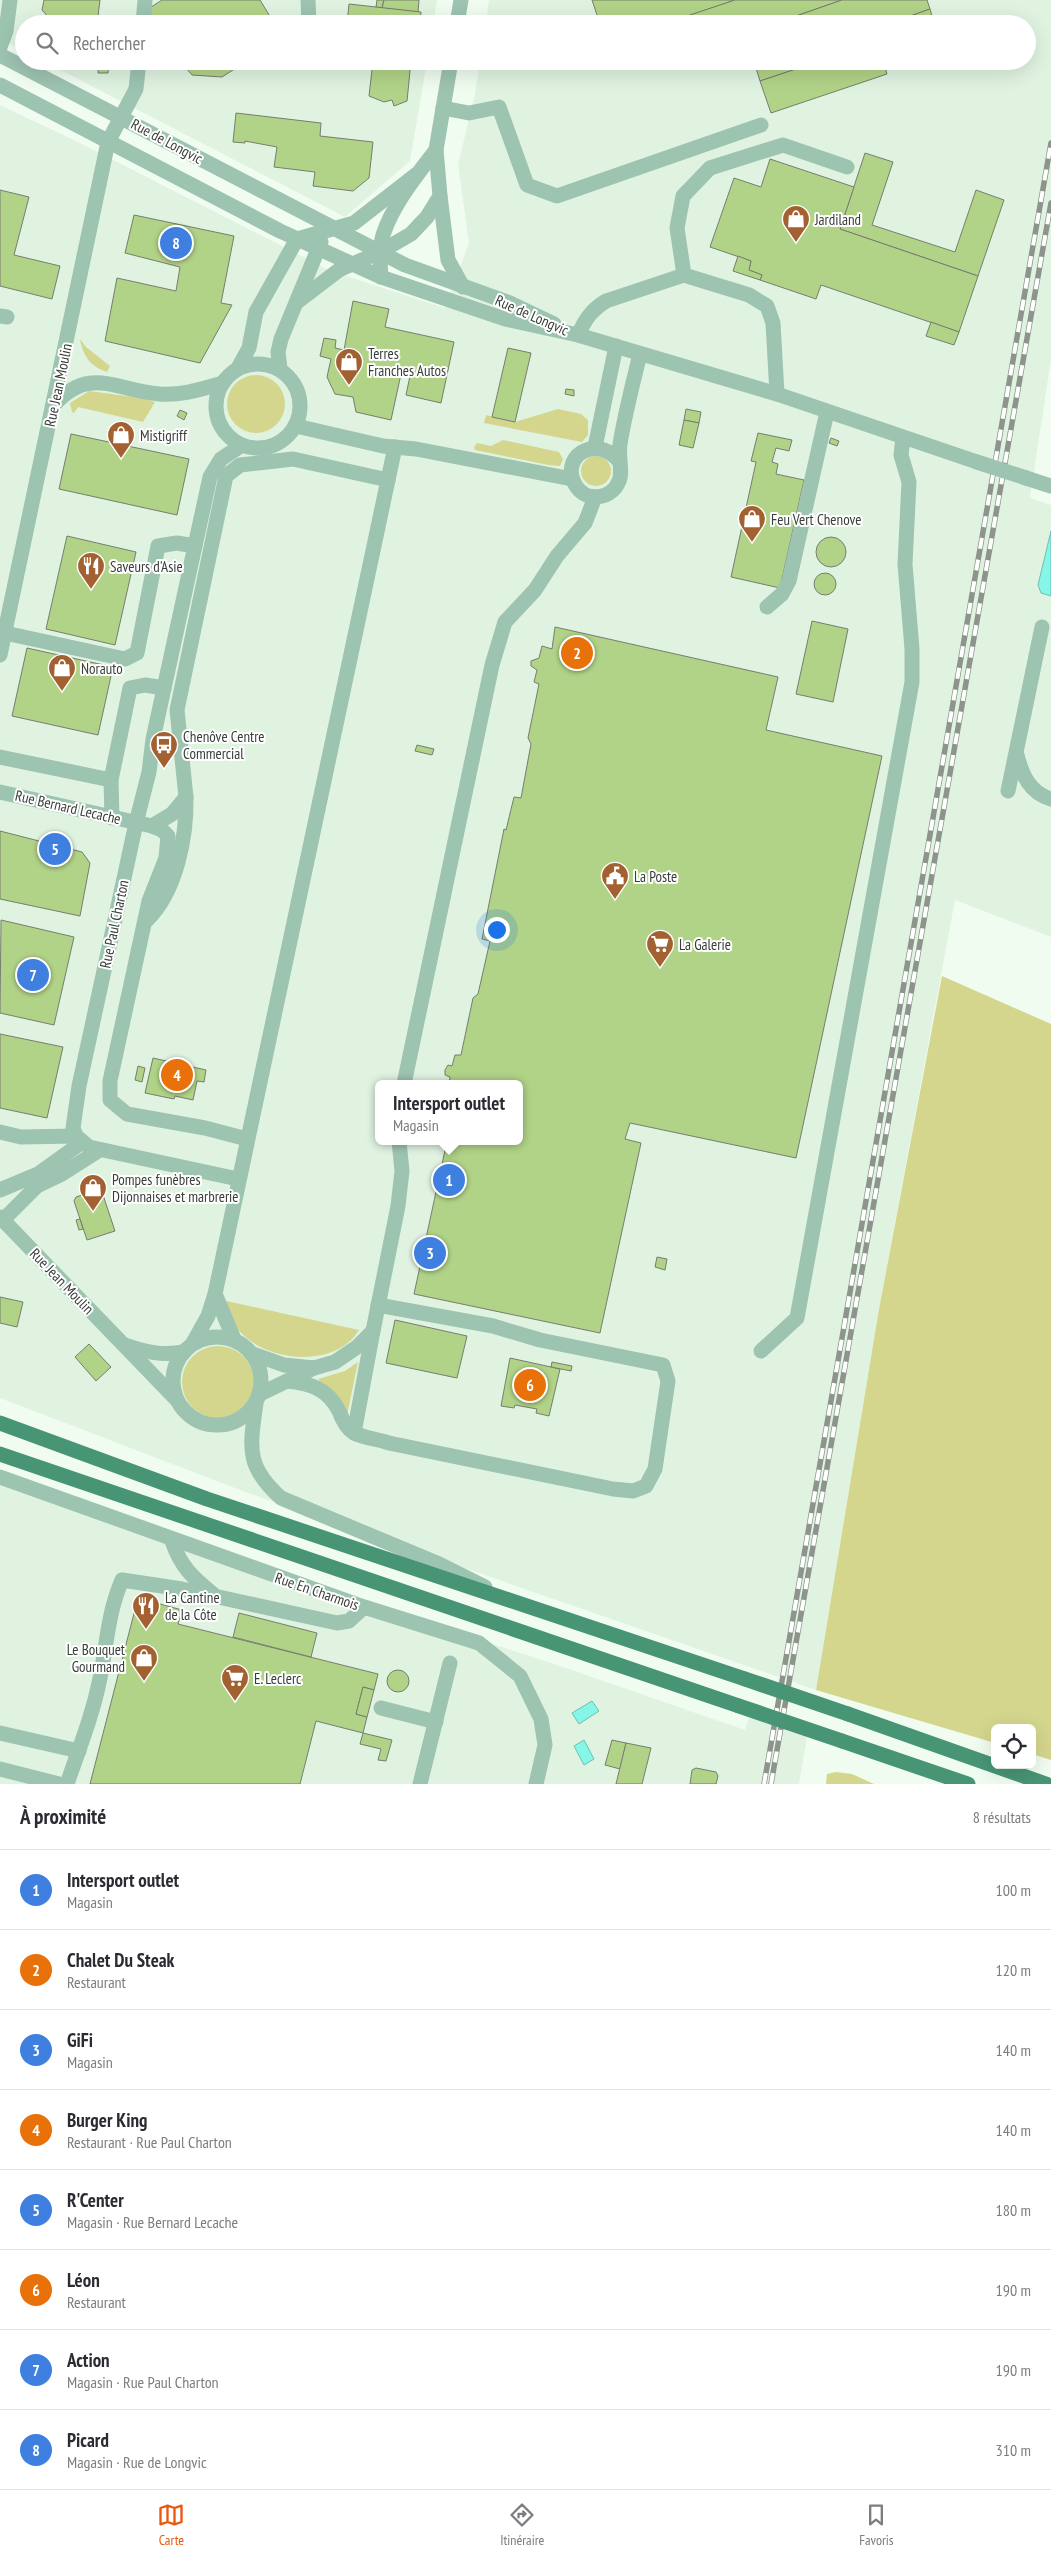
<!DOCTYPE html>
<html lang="fr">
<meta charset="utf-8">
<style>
:root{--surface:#fff;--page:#f7f7f7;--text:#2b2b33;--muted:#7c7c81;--line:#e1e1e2;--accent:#ea580c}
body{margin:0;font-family:"PT Sans Narrow",sans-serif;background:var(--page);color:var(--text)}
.controls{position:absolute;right:15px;bottom:15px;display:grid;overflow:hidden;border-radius:8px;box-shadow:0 5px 20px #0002}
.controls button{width:45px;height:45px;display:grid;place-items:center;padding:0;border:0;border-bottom:1px solid var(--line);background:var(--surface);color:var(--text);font:25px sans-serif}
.you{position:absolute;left:496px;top:929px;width:18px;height:18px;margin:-12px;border:4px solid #fff;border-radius:50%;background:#1a73e8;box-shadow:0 0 0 8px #1a73e833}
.badge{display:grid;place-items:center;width:32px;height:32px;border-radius:50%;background:var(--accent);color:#fff;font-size:16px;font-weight:700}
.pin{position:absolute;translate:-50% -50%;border:2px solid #fff;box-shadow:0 1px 5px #0006}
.popup{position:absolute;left:375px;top:1080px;width:148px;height:65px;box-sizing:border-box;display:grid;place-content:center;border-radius:8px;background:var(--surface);filter:drop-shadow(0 1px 4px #0005);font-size:16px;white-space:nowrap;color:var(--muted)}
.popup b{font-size:19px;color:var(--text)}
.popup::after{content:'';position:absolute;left:50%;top:100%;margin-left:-10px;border:10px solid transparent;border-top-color:var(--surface)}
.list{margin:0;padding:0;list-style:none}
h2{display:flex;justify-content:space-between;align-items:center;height:65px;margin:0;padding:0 20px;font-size:21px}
h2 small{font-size:16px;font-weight:400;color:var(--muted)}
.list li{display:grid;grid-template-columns:32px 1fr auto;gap:15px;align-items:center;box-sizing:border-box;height:80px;padding:0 20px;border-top:1px solid var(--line)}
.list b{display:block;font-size:19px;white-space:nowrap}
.list p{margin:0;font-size:16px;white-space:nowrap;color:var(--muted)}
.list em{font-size:16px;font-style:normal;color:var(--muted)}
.icon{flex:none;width:28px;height:28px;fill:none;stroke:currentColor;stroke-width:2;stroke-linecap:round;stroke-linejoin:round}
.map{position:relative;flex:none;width:1051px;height:1784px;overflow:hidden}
.search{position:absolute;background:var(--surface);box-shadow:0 5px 20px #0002;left:15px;right:15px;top:15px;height:55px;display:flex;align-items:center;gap:12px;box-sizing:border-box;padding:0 18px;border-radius:28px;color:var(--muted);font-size:19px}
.sheet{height:705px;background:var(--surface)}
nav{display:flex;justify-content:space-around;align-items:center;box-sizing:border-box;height:70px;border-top:1px solid var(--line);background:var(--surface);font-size:14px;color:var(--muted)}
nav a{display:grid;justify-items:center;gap:2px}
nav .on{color:var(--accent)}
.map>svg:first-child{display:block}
.built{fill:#e0f3e1;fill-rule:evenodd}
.green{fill:#d4d68e}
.water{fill:#85f6e7;stroke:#6ebfb3}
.building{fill:#b1d387;stroke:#777d70}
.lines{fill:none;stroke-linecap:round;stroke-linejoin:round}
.minor{stroke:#9dc3b1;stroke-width:15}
.major{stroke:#489576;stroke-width:15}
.rail-casing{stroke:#8c948c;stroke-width:5.5}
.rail{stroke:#fff;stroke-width:4;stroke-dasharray:11;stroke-linecap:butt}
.minor-bridge{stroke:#9dc3b1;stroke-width:15}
.major-bridge{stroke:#489576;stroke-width:15}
.labels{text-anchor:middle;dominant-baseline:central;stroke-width:4;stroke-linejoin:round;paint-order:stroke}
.street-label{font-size:15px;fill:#393e39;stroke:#fff}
.poi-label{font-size:15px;fill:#393e39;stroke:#fff;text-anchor:start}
</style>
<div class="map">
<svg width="1051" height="1784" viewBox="0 0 1051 1784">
<rect width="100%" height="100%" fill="#f0fcf0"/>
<!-- built -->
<g class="built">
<path d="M0 0H437L433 24H24V51L0 39Z"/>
<path d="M489 0H1051V359L1030 498 1051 505V937L955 900 879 1309 816 1690 248 1493 0 1398V105L80 143 331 271 445 308 469 243 458 165 475 94 480 61H1027V24H486ZM379 1084H519V1141H379Z"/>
<path d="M43 61H427L410 161 345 217Z"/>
<path d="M0 1483 566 1668 745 1730 749 1717 807 1737 799 1784H0Z"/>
</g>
<!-- green -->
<g class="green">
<path d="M80 339 86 347 110 366 107 372C90 366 83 356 80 339Z"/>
<circle cx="256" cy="404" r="29"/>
<path d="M89 391 142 398 155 402 143 422 78 407 74 413 72 412 70 403Z"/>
<path d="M558 409 581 414 588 420V435L582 442 484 423 486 415 515 422Z"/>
<path d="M503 440 559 452 563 459 560 466 548 465 475 450 474 447 477 443 491 446Z"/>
<circle cx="596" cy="471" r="15"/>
<path d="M942 976 1051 1024V1760L1032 1754V1728H995V1743L816 1690 879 1309Z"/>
<path d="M226 1301 359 1330C330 1378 231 1358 226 1301Z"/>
<circle cx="218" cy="1382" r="36"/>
<path d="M358 1362 347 1415 318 1379 345 1371Z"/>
<path d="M836 1772 852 1774 874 1784H826L827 1774Z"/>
</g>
<!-- water -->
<g class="water">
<path d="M1051 531V596L1041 593 1038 585Z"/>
<path d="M592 1701 599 1711 579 1724 572 1713Z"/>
<path d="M584 1740 594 1759 584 1765 574 1746Z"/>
</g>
<!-- building -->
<g class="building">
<path d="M44 0H100L98 16 90 23 50 19 42 10Z"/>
<path d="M162 0H260L274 23 278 21 280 24H154L148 9Z"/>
<path d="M377 0H384L382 8 376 7Z"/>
<path d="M384 0H419L418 12 382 8Z"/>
<path d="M592 0H735L665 24H600Z"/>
<path d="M735 0H842L773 24H683L681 18Z"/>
<path d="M842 0H927L930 9 888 24H773Z"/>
<path d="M349 4 421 12 420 24H347Z"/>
<path d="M930 9 934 23 888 24Z"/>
<path d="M681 18 683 24H665Z"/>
<path d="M99 61 109 62 108 73H98Z"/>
<path d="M180 61H247L222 77 192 75Z"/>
<path d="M373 61H411L407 101 394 106 392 100 384 102 369 96Z"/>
<path d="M754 61H777L756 68Z"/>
<path d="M777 61H793L796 69 760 81 756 68Z"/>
<path d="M793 61H883L887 74 771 113 760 81 796 69Z"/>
<path d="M236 113 321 123 320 136 373 142 369 178 353 191 313 186 315 172 274 167 277 147 245 141V143L233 142Z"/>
<path d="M865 153 893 162 872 225 955 252 976 190 1004 200 978 276 840 229Z"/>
<path d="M770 159 854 187 840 229 978 276 959 332 821 285 816 299 760 280 762 275 749 270 751 261 710 247 734 178 761 187Z"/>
<path d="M0 190 29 197 14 255 60 266 52 299 0 286Z"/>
<path d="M134 215 234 236 221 303 232 305 200 363 105 341 117 278 176 291 180 267 125 253Z"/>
<path d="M738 256 751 261 749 270 762 275 760 280 733 271Z"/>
<path d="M353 301 389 309 385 327 454 342 441 403 406 395 410 376 401 374 391 420 356 412 353 397 335 394 327 377 331 359 320 356 324 338 336 340 335 348 344 350Z"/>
<path d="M931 322 959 332 954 345 926 336Z"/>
<path d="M508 348 531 353 515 422 492 417Z"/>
<path d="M566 389 574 390V396L565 394Z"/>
<path d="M686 409 701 412 699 423 684 420Z"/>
<path d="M180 410 187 413 184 420 177 416Z"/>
<path d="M684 420 699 423 693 448 679 445Z"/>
<path d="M758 433 792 440 789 451 776 448 772 462 778 464 776 474 804 480 780 588 731 577 756 462 751 461Z"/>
<path d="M71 434 189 459 177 515 59 489Z"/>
<path d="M831 438 839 441 837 446 829 443Z"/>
<path d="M67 536 136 552 115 645 46 629Z"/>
<circle cx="831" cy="552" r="15"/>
<circle cx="825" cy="584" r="11"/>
<path d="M812 621 848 629 833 702 796 694Z"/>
<path d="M555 627 778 677 766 730 882 756 796 1158 630 1123 625 1139 641 1143 600 1333 414 1294 447 1141H519V1084H449L450 1077 445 1075V1070L448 1065 452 1066 455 1055H461L473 998 478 994 490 941 482 939 504 829 506 830 514 797 521 798 531 744 528 738 539 684 534 682 537 670 531 666V661L539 658 542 646 552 649Z"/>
<path d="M27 648 113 667 98 735 12 716Z"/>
<path d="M417 745 434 749 432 755 415 751Z"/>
<path d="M0 831 82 852 90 863 80 916 0 899Z"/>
<path d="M1 920 74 937 54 1025 0 1013Z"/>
<path d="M0 1034 63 1047 47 1118 0 1108Z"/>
<path d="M153 1058 206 1070 204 1082 197 1081 193 1100 175 1096 174 1099 145 1093Z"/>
<path d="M138 1066 145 1068 142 1082 135 1080Z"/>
<path d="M101 1189 115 1231 87 1240 74 1201 76 1197Z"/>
<path d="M80 1219 83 1229 79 1230 76 1220Z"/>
<path d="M657 1257 667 1259 665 1270 655 1267Z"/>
<path d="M0 1297 23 1302 17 1327 0 1323Z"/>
<path d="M395 1320 467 1336 457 1378 386 1363Z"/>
<path d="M89 1344 111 1367 96 1381 75 1357Z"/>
<path d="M510 1358 560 1369 549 1416 536 1413 537 1409 515 1405 514 1408 501 1406Z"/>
<path d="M552 1362 572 1366 571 1371 551 1367Z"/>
<path d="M138 1598 182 1610 178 1624 378 1674 374 1690 363 1687 356 1714 367 1717 363 1733 316 1721 300 1784H90Z"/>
<path d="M239 1613 317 1633 311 1657 233 1637Z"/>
<circle cx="398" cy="1681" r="11"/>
<path d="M363 1687 374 1690 367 1717 356 1714Z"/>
<path d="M363 1733 392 1740 386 1761 378 1760 381 1749 360 1744Z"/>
<path d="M612 1740 626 1743 620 1769 605 1765Z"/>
<path d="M626 1743 651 1748 642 1784H616Z"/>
<path d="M696 1768 716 1772 718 1776 716 1784H690L692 1770Z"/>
</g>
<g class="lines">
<!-- minor -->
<g class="minor">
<path d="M308 0 309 24"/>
<path d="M143 24 145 0"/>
<path d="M457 24 461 0"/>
<path d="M0 47 6 31 10 0"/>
<path d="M0 55 405 265 510 303 554 324"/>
<path d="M0 85 280 231 381 277 505 319 578 335 777 394 977 462"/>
<path d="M443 108 469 113 499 107 527 185 557 196 761 125"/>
<path d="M440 196 448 260 463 287"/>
<path d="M684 275 677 228 683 196 710 168 783 145 847 167"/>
<path d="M381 277C380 263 379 249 383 235 393 204 417 175 436 150"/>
<path d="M297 302 339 270 380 252 411 234 427 217 440 196 436 150 451 61"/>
<path d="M0 316 7 317"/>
<path d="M578 335C585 320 591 310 606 301L684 275 749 295 767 306 773 323 777 394"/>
<circle cx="258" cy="406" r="42"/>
<path d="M238 368 249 348 256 312 297 239 354 223 417 174"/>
<path d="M280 369 278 352 281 339 321 242"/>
<path d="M53 406C89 365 114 390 159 394 181 396 202 389 223 383"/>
<path d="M296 426 383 446 416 449 572 479"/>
<path d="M595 447 616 346"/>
<path d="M618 460C595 433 558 458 576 486 587 503 612 499 619 481 623 473 618 456 620 444 625 413 633 383 640 354"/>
<path d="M1026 478 1051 486"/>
<path d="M767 607 782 594 789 581 827 412"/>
<path d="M5 633 125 659 137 653 158 546 177 543 195 546"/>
<path d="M0 655 108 142 136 89 139 61"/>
<path d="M1017 755C1022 775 1030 793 1051 799"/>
<path d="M0 757 111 780 130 688 145 685 164 688"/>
<path d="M111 780 112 818"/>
<path d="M1008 791 1042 627"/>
<path d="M0 792 152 826 162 830 168 836 166 858 149 901 110 1081V1100L127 1114 205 1128 247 1139"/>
<path d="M152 826 172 814 186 797 177 710 226 476 240 465 293 459 388 480"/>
<path d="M147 920C176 892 187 837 186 797"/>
<path d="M404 1084 492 665 505 622 535 590 557 556 585 523 595 497"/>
<path d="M0 1132 21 1137 76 1136"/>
<path d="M238 1179 89 1147 76 1136 73 1128 79 1086 136 823 149 772 153 739 210 477 221 459 242 445"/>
<path d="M0 1190 38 1174 81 1143"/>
<path d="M0 1217 176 1399"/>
<path d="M3 1220 37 1186 62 1174 98 1151"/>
<path d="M215 1294 234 1339"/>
<circle cx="217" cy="1381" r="44"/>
<path d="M193 1343 208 1316 215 1294 395 447"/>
<path d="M125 1345C146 1352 162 1356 184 1352"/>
<path d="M761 1351 797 1318 912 682V649L905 564 909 482 901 455 903 438"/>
<path d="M253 1354 284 1365 314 1368"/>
<path d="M287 1381C310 1383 328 1389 339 1411 342 1419 346 1428 354 1433 364 1438 378 1439 389 1443L613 1489 633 1491 646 1486 655 1469 668 1381 663 1365 540 1340 493 1326 378 1305"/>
<path d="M260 1394 314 1368 335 1362 357 1347 373 1331 398 1206 402 1171 399 1141"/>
<path d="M256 1403C250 1447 245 1466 281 1498L439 1564 485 1587"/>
<path d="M354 1433 373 1331"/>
<path d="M0 1477 364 1607 479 1643 520 1676 541 1719 545 1745 536 1784"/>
<path d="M172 1541C181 1567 192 1577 213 1594"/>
<path d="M381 1708 436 1722"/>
<path d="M0 1733 79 1751"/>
<path d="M0 1769 59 1784"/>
<path d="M67 1784C79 1749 93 1714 100 1678 107 1644 108 1612 122 1580L182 1589 337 1623 349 1621 364 1607"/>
<path d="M420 1784 450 1663"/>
</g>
<!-- major -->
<g class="major">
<path d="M0 1423 207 1499 745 1679"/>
<path d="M0 1454 739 1706"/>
<path d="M848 1714 1046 1784"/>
<path d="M842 1741 968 1784"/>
</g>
<defs>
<g id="rail">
<path d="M764 1784 1051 143"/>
<path d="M771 1784 1051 203"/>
</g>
</defs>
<!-- rail casing -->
<use href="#rail" class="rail-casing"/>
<!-- rail -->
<use href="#rail" class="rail"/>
<!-- minor-bridge -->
<path class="minor-bridge" d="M977 462 1026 478"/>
<!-- major-bridge -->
<g class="major-bridge">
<path d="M745 1679 848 1714"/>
<path d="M739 1706 842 1741"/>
</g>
</g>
<!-- icons -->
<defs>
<symbol id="shop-pin" viewBox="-11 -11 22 30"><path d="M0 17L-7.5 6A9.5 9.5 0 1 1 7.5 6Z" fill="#a36030" stroke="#fff"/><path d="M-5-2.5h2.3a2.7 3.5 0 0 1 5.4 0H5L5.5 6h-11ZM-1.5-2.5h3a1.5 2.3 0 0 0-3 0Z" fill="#fff"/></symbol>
<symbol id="restaurant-pin" viewBox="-11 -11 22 30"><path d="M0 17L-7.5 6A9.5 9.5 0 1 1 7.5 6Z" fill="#a36030" stroke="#fff"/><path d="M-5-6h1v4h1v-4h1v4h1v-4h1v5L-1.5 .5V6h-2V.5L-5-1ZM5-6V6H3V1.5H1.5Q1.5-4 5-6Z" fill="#fff"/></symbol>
<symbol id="bus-pin" viewBox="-11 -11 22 30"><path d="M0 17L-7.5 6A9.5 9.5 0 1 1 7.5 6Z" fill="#a36030" stroke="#fff"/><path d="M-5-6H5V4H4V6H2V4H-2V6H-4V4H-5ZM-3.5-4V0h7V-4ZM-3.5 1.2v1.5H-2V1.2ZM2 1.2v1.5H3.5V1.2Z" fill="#fff"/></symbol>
<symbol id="civic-pin" viewBox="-11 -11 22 30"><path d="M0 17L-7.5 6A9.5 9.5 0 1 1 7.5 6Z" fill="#a36030" stroke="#fff"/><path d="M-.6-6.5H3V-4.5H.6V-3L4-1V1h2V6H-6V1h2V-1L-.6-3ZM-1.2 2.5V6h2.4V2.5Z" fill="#fff"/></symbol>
<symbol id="supermarket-pin" viewBox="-11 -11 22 30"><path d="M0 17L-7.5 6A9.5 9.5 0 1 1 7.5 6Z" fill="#a36030" stroke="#fff"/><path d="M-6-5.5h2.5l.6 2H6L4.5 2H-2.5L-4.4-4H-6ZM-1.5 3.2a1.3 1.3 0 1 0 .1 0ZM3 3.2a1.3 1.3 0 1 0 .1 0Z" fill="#fff"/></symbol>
</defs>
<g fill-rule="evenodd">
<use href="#shop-pin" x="780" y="203" width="32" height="43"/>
<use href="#shop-pin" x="333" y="346" width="32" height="43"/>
<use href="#shop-pin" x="105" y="419" width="32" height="43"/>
<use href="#shop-pin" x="736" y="503" width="32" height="43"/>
<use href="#restaurant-pin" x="75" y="550" width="32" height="43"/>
<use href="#shop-pin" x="46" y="652" width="32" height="43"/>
<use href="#bus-pin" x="148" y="729" width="32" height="43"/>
<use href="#civic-pin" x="599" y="860" width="32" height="43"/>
<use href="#supermarket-pin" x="644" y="928" width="32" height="43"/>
<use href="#shop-pin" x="77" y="1172" width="32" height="43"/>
<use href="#restaurant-pin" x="130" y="1590" width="32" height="43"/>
<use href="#shop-pin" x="128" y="1642" width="32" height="43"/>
<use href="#supermarket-pin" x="219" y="1662" width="32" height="43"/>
</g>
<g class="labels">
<!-- street labels -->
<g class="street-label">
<text transform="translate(167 141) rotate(28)">Rue de Longvic</text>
<text transform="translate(532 315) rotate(24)">Rue de Longvic</text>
<text transform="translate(58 385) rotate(-78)">Rue Jean Moulin</text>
<text transform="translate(68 807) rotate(13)">Rue Bernard Lecache</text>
<text transform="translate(114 924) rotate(-78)">Rue Paul Charton</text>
<text transform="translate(62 1281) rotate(46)">Rue Jean Moulin</text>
<text transform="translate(317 1591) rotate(19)">Rue En Charmois</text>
</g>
<!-- poi labels -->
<g class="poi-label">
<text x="815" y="219">Jardiland</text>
<text x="368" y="353">Terres<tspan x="368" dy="17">Franches Autos</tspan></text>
<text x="140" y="435">Mistigriff</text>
<text x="771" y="519">Feu Vert Chenove</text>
<text x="110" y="566">Saveurs d'Asie</text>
<text x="81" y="668">Norauto</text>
<text x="183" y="736">Chenôve Centre<tspan x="183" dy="17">Commercial</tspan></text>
<text x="634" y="876">La Poste</text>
<text x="679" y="944">La Galerie</text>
<text x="112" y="1179">Pompes funèbres<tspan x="112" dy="17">Dijonnaises et marbrerie</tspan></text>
<text x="165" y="1597">La Cantine<tspan x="165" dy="17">de la Côte</tspan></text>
<text x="125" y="1649" text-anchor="end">Le Bouquet<tspan x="125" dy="17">Gourmand</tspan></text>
<text x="254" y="1678">E. Leclerc</text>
</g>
</g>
</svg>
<div class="controls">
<button><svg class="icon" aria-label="locate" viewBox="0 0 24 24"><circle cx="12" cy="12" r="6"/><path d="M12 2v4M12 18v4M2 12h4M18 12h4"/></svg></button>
</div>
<div class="you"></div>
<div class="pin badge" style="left:449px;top:1180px;background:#3f7fe0">1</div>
<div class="popup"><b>Intersport outlet</b>Magasin</div>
<div class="pin badge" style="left:577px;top:653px;background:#e8710a">2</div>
<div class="pin badge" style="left:430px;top:1253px;background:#3f7fe0">3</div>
<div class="pin badge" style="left:177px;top:1075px;background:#e8710a">4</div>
<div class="pin badge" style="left:55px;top:849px;background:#3f7fe0">5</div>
<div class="pin badge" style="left:530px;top:1385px;background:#e8710a">6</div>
<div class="pin badge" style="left:33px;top:975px;background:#3f7fe0">7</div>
<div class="pin badge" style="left:176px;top:243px;background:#3f7fe0">8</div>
<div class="search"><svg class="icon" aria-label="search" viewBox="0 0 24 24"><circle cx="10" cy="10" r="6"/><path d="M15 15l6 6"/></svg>Rechercher</div>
</div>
<section class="sheet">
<h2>À proximité<small>8 résultats</small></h2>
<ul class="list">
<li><span class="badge" style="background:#3f7fe0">1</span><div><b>Intersport outlet</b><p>Magasin</p></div><em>100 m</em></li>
<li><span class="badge" style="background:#e8710a">2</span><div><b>Chalet Du Steak</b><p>Restaurant</p></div><em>120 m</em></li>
<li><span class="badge" style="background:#3f7fe0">3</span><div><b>GiFi</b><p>Magasin</p></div><em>140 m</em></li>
<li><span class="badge" style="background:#e8710a">4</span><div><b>Burger King</b><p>Restaurant · Rue Paul Charton</p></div><em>140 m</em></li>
<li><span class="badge" style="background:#3f7fe0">5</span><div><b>R'Center</b><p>Magasin · Rue Bernard Lecache</p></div><em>180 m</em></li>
<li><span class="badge" style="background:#e8710a">6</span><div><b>Léon</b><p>Restaurant</p></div><em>190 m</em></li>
<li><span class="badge" style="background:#3f7fe0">7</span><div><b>Action</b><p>Magasin · Rue Paul Charton</p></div><em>190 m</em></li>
<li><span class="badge" style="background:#3f7fe0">8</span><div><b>Picard</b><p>Magasin · Rue de Longvic</p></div><em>310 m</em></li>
</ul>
</section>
<nav>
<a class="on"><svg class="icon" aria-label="map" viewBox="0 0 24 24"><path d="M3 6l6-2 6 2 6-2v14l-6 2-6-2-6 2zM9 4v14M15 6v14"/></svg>Carte</a>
<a><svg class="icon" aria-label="directions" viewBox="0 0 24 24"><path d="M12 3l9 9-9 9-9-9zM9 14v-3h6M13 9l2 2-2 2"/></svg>Itinéraire</a>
<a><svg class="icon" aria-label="saved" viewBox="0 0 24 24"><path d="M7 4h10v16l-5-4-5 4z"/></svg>Favoris</a>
</nav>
